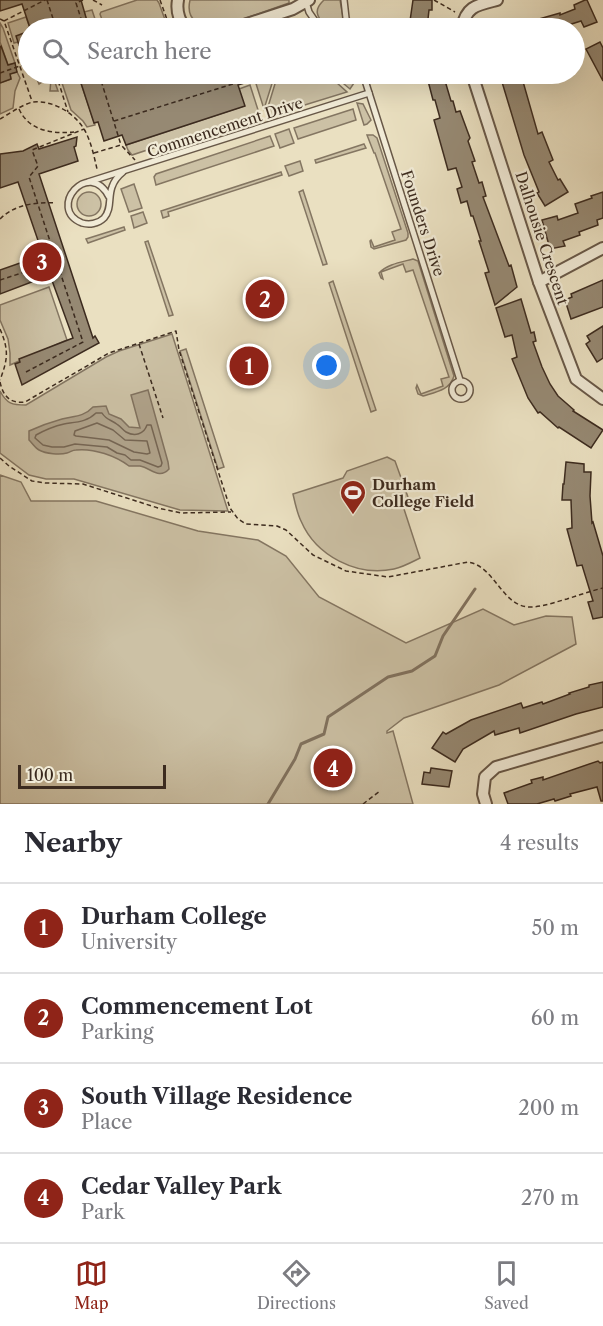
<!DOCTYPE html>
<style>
:root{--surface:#fff;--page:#f7f7f7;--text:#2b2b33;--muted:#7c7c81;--line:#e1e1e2;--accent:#8f2418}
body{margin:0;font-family:"Libre Caslon Text",serif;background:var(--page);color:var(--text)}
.scale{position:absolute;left:18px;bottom:15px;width:148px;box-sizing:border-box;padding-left:6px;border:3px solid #3c2b1f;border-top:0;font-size:16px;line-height:21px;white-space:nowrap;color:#3c2b1f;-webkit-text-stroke:4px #f1ebd7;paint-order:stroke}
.you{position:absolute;left:327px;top:366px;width:21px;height:21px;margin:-15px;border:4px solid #fff;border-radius:50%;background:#1a73e8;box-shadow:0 0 0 9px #1a73e833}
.badge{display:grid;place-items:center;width:39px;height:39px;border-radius:50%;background:var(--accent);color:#fff;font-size:20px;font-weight:700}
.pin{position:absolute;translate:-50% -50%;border:3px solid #fff;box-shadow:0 2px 6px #0006}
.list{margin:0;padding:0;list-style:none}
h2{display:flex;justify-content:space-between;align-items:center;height:78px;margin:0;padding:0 24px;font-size:26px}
h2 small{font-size:20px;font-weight:400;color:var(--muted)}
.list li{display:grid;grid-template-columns:39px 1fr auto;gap:18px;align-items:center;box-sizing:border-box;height:90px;padding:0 24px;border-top:2px solid var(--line)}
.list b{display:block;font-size:22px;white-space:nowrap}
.list p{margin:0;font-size:20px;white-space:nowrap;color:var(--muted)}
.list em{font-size:20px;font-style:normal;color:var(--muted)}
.icon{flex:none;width:33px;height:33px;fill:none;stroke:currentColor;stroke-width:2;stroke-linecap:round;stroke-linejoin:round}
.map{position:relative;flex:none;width:603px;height:804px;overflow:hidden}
.search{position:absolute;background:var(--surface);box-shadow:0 6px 24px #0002;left:18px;right:18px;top:18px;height:66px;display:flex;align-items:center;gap:15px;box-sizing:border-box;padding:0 21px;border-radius:33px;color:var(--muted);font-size:22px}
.sheet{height:438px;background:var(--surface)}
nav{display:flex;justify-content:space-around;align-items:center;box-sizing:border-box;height:84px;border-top:2px solid var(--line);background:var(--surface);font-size:16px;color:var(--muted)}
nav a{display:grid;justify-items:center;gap:3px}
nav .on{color:var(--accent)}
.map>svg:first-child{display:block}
.green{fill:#ccc1a5;stroke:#847662;stroke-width:1.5}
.water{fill:#afa28a;stroke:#81725f;stroke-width:1.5}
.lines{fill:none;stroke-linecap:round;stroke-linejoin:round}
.shore{stroke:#766654;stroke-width:1.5}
.stream{stroke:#81725f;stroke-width:3}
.building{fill:#968973;stroke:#3c2b1f;stroke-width:1.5}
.service-casing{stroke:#685848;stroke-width:8}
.minor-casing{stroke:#685848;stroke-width:14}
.path{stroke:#3c2b1f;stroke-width:1.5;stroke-dasharray:4.5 3;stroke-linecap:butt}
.service{stroke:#f1ebd7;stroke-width:5}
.minor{stroke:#f1ebd7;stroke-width:10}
.labels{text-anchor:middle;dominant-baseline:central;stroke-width:4.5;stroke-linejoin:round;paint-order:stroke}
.street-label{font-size:15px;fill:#3c2b1f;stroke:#f1ebd7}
.poi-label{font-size:15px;font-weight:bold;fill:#3c2b1f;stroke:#f1ebd7;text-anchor:start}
</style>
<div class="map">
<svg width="603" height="804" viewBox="0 0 603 804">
<rect width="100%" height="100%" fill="#eae0c1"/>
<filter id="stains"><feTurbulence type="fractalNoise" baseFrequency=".00333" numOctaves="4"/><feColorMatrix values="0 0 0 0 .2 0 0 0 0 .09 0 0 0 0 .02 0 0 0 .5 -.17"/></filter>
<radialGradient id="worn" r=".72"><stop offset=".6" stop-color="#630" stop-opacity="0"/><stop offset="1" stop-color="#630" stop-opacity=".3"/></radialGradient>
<!-- green -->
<g class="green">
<path d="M137 0H157L159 3 168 28H105L100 14 101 12Z"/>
<path d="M190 0H289V3L220 27C202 28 185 22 190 0Z"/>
<path d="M324 0H340L345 28H326C318 17 312 11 324 0Z"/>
<path d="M92 10 98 28H89L84 12Z"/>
<path d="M26 17 30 28H28V58L24 59 18 42 14 43 8 23Z"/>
<path d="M0 23 3 28 15 63 8 65 0 42Z"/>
<path d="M17 72 20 78 15 91 13 108 0 114V83L11 79 10 74Z"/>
<path d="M44 74H52L58 91H50L51 79 49 77 39 84 36 77Z"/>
<path d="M59 74H78L95 125 87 127 83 121 71 110Z"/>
<path d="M253 74H275L264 109Z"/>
<path d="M278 74H327L347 92 269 116 267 110Z"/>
<path d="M332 74H354V83L350 89Z"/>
<path d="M250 85 259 113 132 155 128 150 126 145 244 106 239 89Z"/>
<path d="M357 103 363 104 371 120 367 124 364 125Z"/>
<path d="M353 109 356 120 298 139 294 128Z"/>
<path d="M289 129 294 143 280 148 275 134Z"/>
<path d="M367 135H373L377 138 408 233V237L406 240 374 249 371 247 370 241 371 240 374 247 395 240 392 232 401 229 375 153H374Z"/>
<path d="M270 136 274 146 156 185 154 177 156 174Z"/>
<path d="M364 144 366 148 316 163 315 160Z"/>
<path d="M300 161 303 171 289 176 285 166Z"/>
<path d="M281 172 282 175 168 212 169 216 163 218 161 211Z"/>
<path d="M134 184 142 208 129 212 121 189Z"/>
<path d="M303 190 327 264 323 265 299 192Z"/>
<circle cx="89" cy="204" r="12"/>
<path d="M143 212 147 223 134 228 131 216Z"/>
<path d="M124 227 125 230 88 243 86 239Z"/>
<path d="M148 241 173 315 169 316 145 242Z"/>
<path d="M413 259 418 261 454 376C450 390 436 392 423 396L418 394 416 388 417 385 421 394 443 386 441 379 449 377 413 270 406 272 403 264 381 272 383 279 381 278 379 273C387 264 402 262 413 259Z"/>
<path d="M333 281 376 410 371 412 329 283Z"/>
<path d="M49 287 67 340 10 365V353L8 339 0 320V305Z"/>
<path d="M172 334 228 511 180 510 74 479H46L29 475 0 453V391C7 404 12 405 26 405L106 357 119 351Z"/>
<path d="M186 349 224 467 218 469 180 351Z"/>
<path d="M387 457 395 461 409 500 404 509 420 558C412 562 403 567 394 569 357 577 316 556 301 521 297 513 295 503 293 494L343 478 347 471Z"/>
<path d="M0 475 21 482 31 501H96L198 531 258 540 286 556 319 597 406 643 483 609 514 625 546 616 572 617 576 644 499 685 404 718 387 731V733L393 731 413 804H0Z"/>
</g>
<!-- water -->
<path class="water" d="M148 390 168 462 169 469C159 480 151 468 140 466 138 466 132 466 129 466 116 456 94 448 76 450 72 450 71 452 67 453 60 455 46 454 39 450 35 448 32 443 29 440V431C40 426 51 422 62 419 73 416 84 417 93 407L106 406 109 414 121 419 129 427 140 428 131 395Z"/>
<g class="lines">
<!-- shore -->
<g class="shore">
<path d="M96 413H102C106 420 112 420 118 425 120 426 124 431 126 432 135 437 144 434 147 425H151L162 463 161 466 158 467 140 460H131L125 455 117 453 107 447 75 444 64 447H52L43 445 35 438 36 435C45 430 55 426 64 424 76 422 87 422 96 413Z"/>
<path d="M97 423 113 430 125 440 147 441 150 453 147 454 134 452 109 440 76 436 74 435 75 431Z"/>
</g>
<!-- stream -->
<path class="stream" d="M268 804 295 759 301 744 324 734 328 717 388 677 412 671 435 656 443 636 475 589"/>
</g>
<!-- building -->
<g class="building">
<path d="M0 0H81L89 28H30L22 4 0 11Z"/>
<path d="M413 0H432V10H429L427 28H409Z"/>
<path d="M585 0H587L597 22 584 27 581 21 559 28H511L532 20V21L560 13V15L575 9 574 5Z"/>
<path d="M24 33 27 42 19 45 16 36Z"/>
<path d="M600 42 603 48V81L586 49Z"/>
<path d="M1 46 8 65 15 63 17 72 10 74 11 79 0 83V47Z"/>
<path d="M78 74H215L218 83 248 74 251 81 238 85 245 106 126 145 122 135 104 141 98 122 94 123Z"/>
<path d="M439 74H443L451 101H453L456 112 460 111 467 130 470 138 468 141 475 161 472 162 479 183 482 182 486 196 483 197 509 266 511 265 517 287 495 305 485 273 489 272 479 241H481L473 216H471L467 201 461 203 457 189 462 187 456 168 448 170 434 120 440 118 435 100H433L427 77Z"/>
<path d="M498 74H523V76H520V79L522 78 538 134 542 132 553 160 549 162 558 180 560 179 568 192 545 206 537 193 539 192 524 155 502 82H500Z"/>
<path d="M77 137 76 146 74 147 78 161 39 174 93 338 95 336 99 343 22 385 15 364 20 362 19 359 73 338 50 275 0 294V270L43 255 18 182 0 188V154L23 151 37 144 39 149Z"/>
<path d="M603 192V218L597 220 598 225 579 232 580 235 563 241 565 246 550 249 542 220 557 216 558 220 578 213 575 204 592 198 591 196Z"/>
<path d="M603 280V307L571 319 565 300 572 297 571 294Z"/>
<path d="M521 299 531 333 534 332 536 341 533 342 542 367 550 384 558 396 574 410 573 411 603 430 591 448 559 427 558 428 540 412 538 413 528 398 512 359 517 357 512 335 505 337 496 308Z"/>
<path d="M603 326V358L597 362 586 344 590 341 587 336Z"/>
<path d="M566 462 584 464V472H591L590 496 592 523 593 522 603 556V617L593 619 588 602 593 601 582 565 577 566 567 529 572 528 571 500H562L563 484H564Z"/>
<path d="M603 682V707L576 714 520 733 519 728 495 735 494 731 463 749 455 762 432 748 443 732 446 734 471 720 521 703 523 708 542 702 543 704 570 694 569 693 589 687V685Z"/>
<path d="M598 761 600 763 603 762V801H601L597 787 570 794 571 796 555 801 554 799 537 804H508L504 793 532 783 531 780 543 777V780Z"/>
<path d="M431 768 452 771 449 787 422 784 424 772 430 773Z"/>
</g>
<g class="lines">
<defs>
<g id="service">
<path d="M344 0 346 18 349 28"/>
<path d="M306 2 309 12 320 28"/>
<path d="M363 74 460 380"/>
<path d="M88 182 369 93"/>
<path d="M109 197C89 157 46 209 82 223 89 225 98 224 104 218 112 209 108 198 112 187 114 181 118 176 123 172"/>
<circle cx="461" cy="390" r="9"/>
</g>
<g id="minor">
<path d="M178 0C176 11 179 20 185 28"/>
<path d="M235 28 293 9 309 0"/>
<path d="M462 28C466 6 477 5 497 0"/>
<path d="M472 74 539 282 576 379 603 399"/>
<path d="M539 282 603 248"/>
<path d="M486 804 483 794 485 777 496 767 603 736"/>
</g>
</defs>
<!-- service casing -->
<use href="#service" class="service-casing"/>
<!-- minor casing -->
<use href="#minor" class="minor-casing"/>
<!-- path -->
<g class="path">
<path d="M47 0 56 28"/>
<path d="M83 0 76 3 84 28"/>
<path d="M93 0 102 5"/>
<path d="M160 0 170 28"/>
<path d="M434 0 455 12"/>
<path d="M0 19 4 21 32 101"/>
<path d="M4 21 45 0"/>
<path d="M0 73 28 63"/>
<path d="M56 74 68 112"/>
<path d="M99 74 121 145"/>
<path d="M19 109C29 131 52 134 74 132"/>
<path d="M0 119C9 114 23 104 33 102 53 100 74 113 84 129 91 141 94 156 97 169"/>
<path d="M114 121 252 78"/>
<path d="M94 153 121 145 135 160"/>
<path d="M0 219C15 204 36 202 56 203"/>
<path d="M0 280 56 262"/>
<path d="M0 329C9 350 8 359 0 380"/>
<path d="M139 344 163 418"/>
<path d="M26 372 83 342 29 177 38 166 32 150 84 129"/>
<path d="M0 382C3 396 10 404 25 402L109 353 176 331 179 350 230 508 238 519 246 524 277 526 286 530 313 555 346 571 388 577 468 562C495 566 502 607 530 607 543 607 555 602 567 599 579 595 591 591 603 588"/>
<path d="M0 458 9 466 32 481 45 483 83 484 158 508 181 513 231 512"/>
<path d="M363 804 380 791"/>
</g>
<!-- service -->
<use href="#service" class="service"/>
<!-- minor -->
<use href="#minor" class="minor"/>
</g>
<!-- icons -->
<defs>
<symbol id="stadium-pin" viewBox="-11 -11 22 30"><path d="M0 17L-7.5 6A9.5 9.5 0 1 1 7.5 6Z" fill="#8f2418" stroke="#f1ebd7"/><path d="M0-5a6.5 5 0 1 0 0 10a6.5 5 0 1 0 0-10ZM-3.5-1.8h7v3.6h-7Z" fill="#fff"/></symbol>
</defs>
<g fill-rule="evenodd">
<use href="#stadium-pin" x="338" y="478" width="30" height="40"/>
</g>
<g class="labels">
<!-- street labels -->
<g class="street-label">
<text transform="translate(225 127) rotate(-18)">Commencement Drive</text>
<text transform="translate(423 223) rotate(72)">Founders Drive</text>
<text transform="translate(542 238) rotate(72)">Dalhousie Crescent</text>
</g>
<!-- poi labels -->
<g class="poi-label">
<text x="372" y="484">Durham<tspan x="372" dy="17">College Field</tspan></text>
</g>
</g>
<rect width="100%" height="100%" filter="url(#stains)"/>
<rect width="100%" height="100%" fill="url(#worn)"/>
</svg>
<div class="scale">100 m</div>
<div class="you"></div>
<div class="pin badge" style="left:249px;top:366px">1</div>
<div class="pin badge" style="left:265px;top:299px">2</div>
<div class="pin badge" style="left:42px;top:262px">3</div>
<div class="pin badge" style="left:333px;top:768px">4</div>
<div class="search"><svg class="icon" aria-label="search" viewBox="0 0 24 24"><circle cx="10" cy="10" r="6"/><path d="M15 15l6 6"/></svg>Search here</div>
</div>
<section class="sheet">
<h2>Nearby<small>4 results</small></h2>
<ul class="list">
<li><span class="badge">1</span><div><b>Durham College</b><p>University</p></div><em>50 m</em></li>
<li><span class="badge">2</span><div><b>Commencement Lot</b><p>Parking</p></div><em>60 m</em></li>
<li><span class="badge">3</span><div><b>South Village Residence</b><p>Place</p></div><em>200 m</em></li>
<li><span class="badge">4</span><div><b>Cedar Valley Park</b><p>Park</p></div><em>270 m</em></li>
</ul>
</section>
<nav>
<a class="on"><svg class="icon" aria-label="map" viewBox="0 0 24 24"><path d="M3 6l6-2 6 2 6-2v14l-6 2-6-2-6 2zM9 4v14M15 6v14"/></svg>Map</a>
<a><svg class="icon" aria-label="directions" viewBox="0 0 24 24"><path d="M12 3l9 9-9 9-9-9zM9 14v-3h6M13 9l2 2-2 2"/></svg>Directions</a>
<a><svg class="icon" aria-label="saved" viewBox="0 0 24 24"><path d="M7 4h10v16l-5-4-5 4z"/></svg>Saved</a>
</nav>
